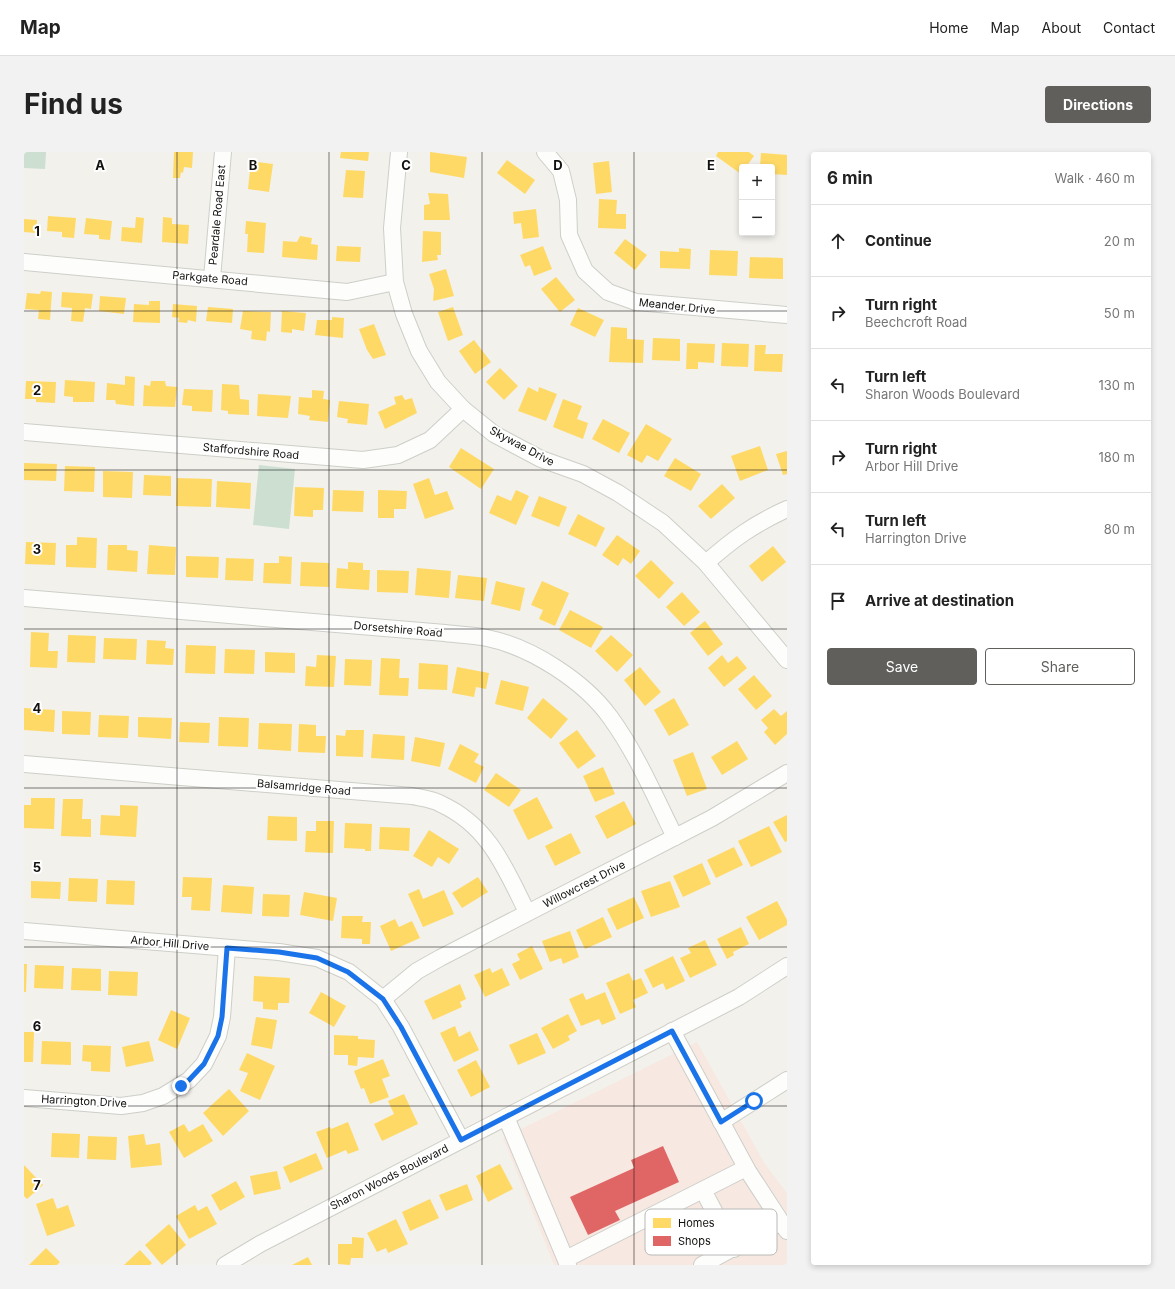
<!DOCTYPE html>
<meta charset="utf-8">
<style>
:root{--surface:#fff;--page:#f2f2f2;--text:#222;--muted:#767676;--line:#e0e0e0;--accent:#605f5c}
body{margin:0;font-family:Inter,sans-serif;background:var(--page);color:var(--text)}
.controls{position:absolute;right:12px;top:12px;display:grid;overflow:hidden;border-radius:4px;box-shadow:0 2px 6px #0003}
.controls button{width:36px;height:36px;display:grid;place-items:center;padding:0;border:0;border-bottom:1px solid var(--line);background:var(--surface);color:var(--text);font:20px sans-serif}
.stop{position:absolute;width:12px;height:12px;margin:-9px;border:3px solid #1a73e8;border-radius:50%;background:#fff}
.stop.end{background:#1a73e8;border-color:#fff;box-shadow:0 1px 4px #0008}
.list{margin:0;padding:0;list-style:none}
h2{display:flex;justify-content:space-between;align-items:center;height:52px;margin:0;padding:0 16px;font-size:17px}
h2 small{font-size:13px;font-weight:400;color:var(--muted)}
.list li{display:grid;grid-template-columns:26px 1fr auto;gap:12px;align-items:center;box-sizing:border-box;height:72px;padding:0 16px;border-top:1px solid var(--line)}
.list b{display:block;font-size:15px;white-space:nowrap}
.list p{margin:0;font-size:13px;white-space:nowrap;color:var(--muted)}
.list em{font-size:13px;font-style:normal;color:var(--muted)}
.actions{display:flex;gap:8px;padding:12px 16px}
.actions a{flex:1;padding:9px 0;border:1px solid var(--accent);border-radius:4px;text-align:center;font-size:14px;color:var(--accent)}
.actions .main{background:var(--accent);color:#fff}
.icon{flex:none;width:22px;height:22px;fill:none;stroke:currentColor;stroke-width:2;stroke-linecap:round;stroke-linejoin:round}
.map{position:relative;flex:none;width:763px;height:1113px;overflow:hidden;border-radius:4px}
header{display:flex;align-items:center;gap:24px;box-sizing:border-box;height:56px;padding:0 20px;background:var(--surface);border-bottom:1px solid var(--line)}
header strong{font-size:19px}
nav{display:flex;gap:22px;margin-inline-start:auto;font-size:14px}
.intro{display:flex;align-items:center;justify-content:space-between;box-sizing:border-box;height:96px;padding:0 24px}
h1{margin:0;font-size:28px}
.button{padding:10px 18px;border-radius:4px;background:var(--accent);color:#fff;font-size:14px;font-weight:700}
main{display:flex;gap:24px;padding:0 24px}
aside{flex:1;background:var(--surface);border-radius:4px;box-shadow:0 2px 6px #0003}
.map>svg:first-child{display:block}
.commercial{fill:#f7e9e2}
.green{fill:#cddfd0}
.homes{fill:#ffd966}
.shops{fill:#e06666}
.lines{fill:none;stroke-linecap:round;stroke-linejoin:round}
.minor-casing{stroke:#cecec9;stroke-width:18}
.minor{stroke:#fdfdfc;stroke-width:16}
.route{stroke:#1a73e8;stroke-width:5}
.grid{fill:none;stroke:#12110e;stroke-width:1;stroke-opacity:0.55}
.labels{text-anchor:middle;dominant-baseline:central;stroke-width:4;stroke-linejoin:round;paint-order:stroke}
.street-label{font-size:11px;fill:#12110e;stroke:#fff}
.key{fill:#fff;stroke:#b8b8b7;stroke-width:1}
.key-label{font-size:11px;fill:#12110e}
.grid-label{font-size:13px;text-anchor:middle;font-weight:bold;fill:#12110e;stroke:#fff;stroke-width:4;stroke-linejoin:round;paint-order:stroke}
</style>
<header>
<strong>Map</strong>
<nav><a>Home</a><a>Map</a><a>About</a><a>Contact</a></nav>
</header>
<div class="intro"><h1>Find us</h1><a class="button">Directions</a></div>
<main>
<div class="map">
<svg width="763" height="1113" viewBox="0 0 763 1113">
<rect width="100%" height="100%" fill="#f2f1ec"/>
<!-- commercial -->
<path class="commercial" d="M673 890 741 1012 763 1041V1113H530L479 986Z"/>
<!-- green -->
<g class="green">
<path d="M0 0H22L21 17 0 16Z"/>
<path d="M235 313 271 317 265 377 229 373Z"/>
</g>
<!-- homes -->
<g class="homes">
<path d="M150 0H169L168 16 160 15 159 21 157 20 156 26H149Z"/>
<path d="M317 0H345L344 9 316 6Z"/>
<path d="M406 0 443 5 440 26 406 20Z"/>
<path d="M694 0H725L730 4 722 15H718L717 22 692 4Z"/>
<path d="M737 1 763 3V23L748 22V15H736Z"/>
<path d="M483 8 511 28 501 42 473 21Z"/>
<path d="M227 9 249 12 245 40 224 37Z"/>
<path d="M585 9 588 40 572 42 569 11Z"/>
<path d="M322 18 341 19 339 46 319 45Z"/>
<path d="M404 41 424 42 426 68H400V53L406 52Z"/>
<path d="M575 47 593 48 592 62H602V77L574 76Z"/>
<path d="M512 57 515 85 499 87 497 71 490 72 489 60Z"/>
<path d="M24 64 52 66 50 86 38 85V80L23 79Z"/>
<path d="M112 65 120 66 118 91 97 89 98 75 111 76Z"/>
<path d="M139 65 148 66V72L165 73 164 92 138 90Z"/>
<path d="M62 66 88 69 86 88 75 87V83L60 82Z"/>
<path d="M0 67 13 68 12 81 0 80Z"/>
<path d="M222 69 242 71 240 101 223 100 224 82H221Z"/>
<path d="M399 79 417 80V103H413L414 108 398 110Z"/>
<path d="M276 84 288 86 287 92 294 93 293 108 258 105 259 89 273 90Z"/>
<path d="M601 87 623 103 611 118 590 101Z"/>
<path d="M313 94 337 95 336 110 312 109Z"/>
<path d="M519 94 528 117 510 124 506 113 501 115 496 103Z"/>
<path d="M655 96 667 97 666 117 636 116V99L655 100Z"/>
<path d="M686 98 714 99 713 124 685 123Z"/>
<path d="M726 105 759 106V127L725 126Z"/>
<path d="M422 117 430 144 409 149 410 137 405 122Z"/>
<path d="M532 125 551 148 536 160 517 137Z"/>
<path d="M17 139 28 140 26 168 14 167 15 158 1 157 3 141 16 142Z"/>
<path d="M38 140 69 142 67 157 61 156 59 170 47 169 48 156 37 155Z"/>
<path d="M76 144 102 146 100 162 75 159Z"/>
<path d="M125 149H136V171L109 170 110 152 125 153Z"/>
<path d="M149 152 173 154 172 170 164 168 163 171 154 170 155 166 148 165Z"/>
<path d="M184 155 209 157 208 171 182 169Z"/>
<path d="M429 155 439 183 424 189 414 160Z"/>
<path d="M554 156 580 168 571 185 546 173Z"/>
<path d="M219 159 247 160 246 180 243 179 242 189 227 187 228 179 216 177Z"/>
<path d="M258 159 282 161 280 179 268 177V181L257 180Z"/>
<path d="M308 165 320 166 319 186 291 183 293 168H308Z"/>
<path d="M350 172 362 203 349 207 343 198 335 177Z"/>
<path d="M587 175 603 176V187L620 188 619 211 585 210Z"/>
<path d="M629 186 656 187V209L628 208Z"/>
<path d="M450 188 467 210 451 222 435 199Z"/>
<path d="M663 191 691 192 690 211 674 210V217H662Z"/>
<path d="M698 191 725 192 724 215 697 214Z"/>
<path d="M731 193H742L741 202H759L758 220 730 219Z"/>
<path d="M476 216 494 234 480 248 462 230Z"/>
<path d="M101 224 111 225 110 254 92 252 91 248H82L83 231 101 233Z"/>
<path d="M41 228 71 230 70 250H49V245L40 244Z"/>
<path d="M2 229 32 230 31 251 12 250V247H1Z"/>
<path d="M127 229H141L142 234 153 235 151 255 119 254 120 233 126 234Z"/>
<path d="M198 232 215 233 216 247 225 248V263L204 262V259L197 258Z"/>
<path d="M504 235 514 240 515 235 533 242 522 269 494 259Z"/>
<path d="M160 237 189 238 188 260 168 259V254L158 253Z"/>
<path d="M288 238 300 239 299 247 306 248 304 270 285 268 286 264 274 262 275 245 288 246Z"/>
<path d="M234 242 267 244 264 266 233 264Z"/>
<path d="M378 243 381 248 388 246 393 261 361 277 354 260 372 252 370 245Z"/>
<path d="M539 247 558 254 553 267 564 271 559 287 529 275Z"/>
<path d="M315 249 345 252 343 273 323 271 324 267 313 265Z"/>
<path d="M579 267 606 281 595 301 568 287Z"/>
<path d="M622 272 648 287 634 309 623 303 618 311 603 303Z"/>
<path d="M736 294 744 318 716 329 707 304Z"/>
<path d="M437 296 470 317 457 337 425 315Z"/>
<path d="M763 299V322L759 323 752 302Z"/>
<path d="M651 306 677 322 667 339 640 324Z"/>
<path d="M0 311 33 312 32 329 0 328Z"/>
<path d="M41 314 71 315 70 340 40 339Z"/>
<path d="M79 319 109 320 108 346 79 345Z"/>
<path d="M120 323 147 324V344L119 343Z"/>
<path d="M153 326 188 327 187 355 152 354Z"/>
<path d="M405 326 411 343 423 339 430 357 401 367 389 332Z"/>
<path d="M193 329 227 331 226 357 192 355Z"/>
<path d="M698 332 711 346 687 367 674 354Z"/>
<path d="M271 335 300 336 299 358H289V365L270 364Z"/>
<path d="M309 338 340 339 339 360 308 359Z"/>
<path d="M354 338 383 339 382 357H370V366H354Z"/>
<path d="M492 338 505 344 492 373 465 361 473 343 487 349Z"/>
<path d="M515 344 543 355 535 375 507 364Z"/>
<path d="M554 362 581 376 572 395 544 382Z"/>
<path d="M593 383 616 399 607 412 599 406 594 414 578 403Z"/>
<path d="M53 385 73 386 72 416 42 415V393H53Z"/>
<path d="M2 390 32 391 31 413 1 412Z"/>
<path d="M84 393H103V398L114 399 113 420 83 418Z"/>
<path d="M125 393 152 395 151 423 123 422Z"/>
<path d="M749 394 762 410 738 430 725 414Z"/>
<path d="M162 404 195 405 194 426 162 425Z"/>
<path d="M255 404 268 405 267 432 239 431 240 411H255Z"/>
<path d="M202 406 230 407 229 429 201 428Z"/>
<path d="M627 408 650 431 635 447 611 424Z"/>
<path d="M277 410 305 411V435L276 434Z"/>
<path d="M324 410 339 411V418H346L345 438 312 436 313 416 324 417Z"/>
<path d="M393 416 427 419 425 446 391 443Z"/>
<path d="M353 418 385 419 384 441 353 440Z"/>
<path d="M434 423 463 426 460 449 431 446Z"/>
<path d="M472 429 501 436 496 459 467 452Z"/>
<path d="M518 429 545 441 531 474 515 467 519 458 507 453Z"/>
<path d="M658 440 676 460 660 474 642 455Z"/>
<path d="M546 458 579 475 567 496 535 478Z"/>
<path d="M681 469 699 492 684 504 666 481Z"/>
<path d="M7 480 25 481 24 499H34L33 516 6 515Z"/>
<path d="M44 483 72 484 71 511 43 510Z"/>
<path d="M587 483 609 503 593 520 571 499Z"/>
<path d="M80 486 113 487 112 508 79 507Z"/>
<path d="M123 488 142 489 141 496 150 497 149 513 122 512Z"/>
<path d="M162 493 192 494 191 522 161 521Z"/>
<path d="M201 497 231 498 230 522 200 521Z"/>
<path d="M241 500 271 501V521L241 520Z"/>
<path d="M293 503 312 504 310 535 281 534 282 514 292 515Z"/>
<path d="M698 503 704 511 713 504 723 516 700 535 684 516Z"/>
<path d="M357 506 376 507 375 526H385L384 544 355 543Z"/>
<path d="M321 507 348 508 347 534 320 533Z"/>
<path d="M395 511 424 513 423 538 394 537Z"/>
<path d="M433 515 465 521 462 537 452 535 450 545 428 541Z"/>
<path d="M616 515 637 540 621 554 600 528Z"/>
<path d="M730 523 748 544 732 558 714 537Z"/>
<path d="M477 528 505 535 499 559 471 552Z"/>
<path d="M519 546 544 567 527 587 503 566Z"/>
<path d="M650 546 665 573 645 584 630 558Z"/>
<path d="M0 556 31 558 30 580 0 578Z"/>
<path d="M750 557 757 564 763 559V582L751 593 740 580 744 576 737 568Z"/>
<path d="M38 559 67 560 66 583 38 582Z"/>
<path d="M75 563 105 564 104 586 74 585Z"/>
<path d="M114 565 148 566 147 587 114 585Z"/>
<path d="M195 565 225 566 224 595 194 594Z"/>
<path d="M156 570 186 571 185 591 155 590Z"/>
<path d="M235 571 268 572 267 599 234 597Z"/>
<path d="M275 572 292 573V584H302L301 601 274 600Z"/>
<path d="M322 578H340L339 605 312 604V583L321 584Z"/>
<path d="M553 578 572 604 554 617 535 591Z"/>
<path d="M349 582 381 584 380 608 347 606Z"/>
<path d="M391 585 421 591 416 615 387 609Z"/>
<path d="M713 589 724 607 698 623 687 605Z"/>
<path d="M436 592 455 602 450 610 460 615 452 631 424 617Z"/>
<path d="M669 600 683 637 663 644 649 608Z"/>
<path d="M579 615 591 642 571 650 559 624Z"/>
<path d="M472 621 497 638 485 655 460 638Z"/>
<path d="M513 645 529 676 504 688 489 658Z"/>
<path d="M7 646H31L30 677 0 676V653H7Z"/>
<path d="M39 647H59L58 667H67V685L37 684Z"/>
<path d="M600 649 612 672 583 687 571 664Z"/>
<path d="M96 653 114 654 112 685 76 683 77 663 96 664Z"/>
<path d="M763 663V689L761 690 749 670Z"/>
<path d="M244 664 273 665V689L243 688Z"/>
<path d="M292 669H310L309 701 281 700 282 679H292Z"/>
<path d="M321 671 348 672 347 699H341V697L320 696Z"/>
<path d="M745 674 758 700 727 715 714 689Z"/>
<path d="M356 675 386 676 385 699 355 697Z"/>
<path d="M405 678 435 697 425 712 414 705 408 715 389 704Z"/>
<path d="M547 681 557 701 531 714 521 694Z"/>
<path d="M710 695 719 713 692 726 683 708Z"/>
<path d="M678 711 687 732 659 745 649 724Z"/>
<path d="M159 725 188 726 186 759 167 758 168 745H158Z"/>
<path d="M454 725 464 740 438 756 428 741Z"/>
<path d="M45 726 74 727 73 750 44 749Z"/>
<path d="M83 728 111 729 110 753 82 752Z"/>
<path d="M7 729 37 730 36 747 7 746Z"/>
<path d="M646 729 656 755 627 765 617 739Z"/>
<path d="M199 733 230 735 228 762 197 760Z"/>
<path d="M395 737 399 747 420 738 430 762 399 775 384 742Z"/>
<path d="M280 740 313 746 309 769 276 763Z"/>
<path d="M239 742 266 743 265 765 238 764Z"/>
<path d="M610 745 620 766 593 778 583 757Z"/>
<path d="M753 749 763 768V773L735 788 722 765Z"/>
<path d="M318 764H339L338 770H347L346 792H338V787L317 786Z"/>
<path d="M579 765 588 785 561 797 552 778Z"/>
<path d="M371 767 375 775 388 769 396 786 367 799 356 774Z"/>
<path d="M717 775 725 792 709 800 710 803 703 807 693 787Z"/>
<path d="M546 779 555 805 539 812 537 806 526 810 518 789Z"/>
<path d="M681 788 693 813 666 826 656 806 667 801 664 796Z"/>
<path d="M508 794 519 817 496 828 488 812 496 808 493 802Z"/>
<path d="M649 804 661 829 642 838 639 831 629 836 620 818Z"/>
<path d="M0 812H3L2 840H0Z"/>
<path d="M11 813 40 814 39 837 10 836Z"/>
<path d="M48 816 77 817V839L47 838Z"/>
<path d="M466 816 468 821 478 816 486 833 461 845 450 823Z"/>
<path d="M85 819 114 820 113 844 84 843Z"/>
<path d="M605 821 609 829 617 826 624 841 609 848 612 855 596 862 582 831Z"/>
<path d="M230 824 266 826 265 851H254V858L239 857V850L229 849Z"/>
<path d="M436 832 442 847 436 850 438 855 409 868 400 849Z"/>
<path d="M297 840 322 854 310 875 285 861Z"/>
<path d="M581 840 592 867 578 873 575 867 557 874 545 847 559 841 562 848Z"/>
<path d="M147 858 166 866 153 897 134 888Z"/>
<path d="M544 862 553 879 544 884 546 888 529 897 517 876Z"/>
<path d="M232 865 253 868 248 897 227 893Z"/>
<path d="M431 874 435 885 446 879 455 898 430 910 416 881Z"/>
<path d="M0 880H10L9 910H0Z"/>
<path d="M513 881 522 901 494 913 485 893Z"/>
<path d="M310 883 334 884V887L351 888 350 906 334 905 333 914 324 913V903H310Z"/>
<path d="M18 889 47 890V913L17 912Z"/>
<path d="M125 889 130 909 102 915 98 895Z"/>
<path d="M59 893 87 894 86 920 67 919V910L58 909Z"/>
<path d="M223 901 251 914 236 948 216 939 224 921 215 918Z"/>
<path d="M359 907 366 924 358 927 365 945 346 952 340 936 337 937 330 919Z"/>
<path d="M452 908 466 935 447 945 433 918Z"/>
<path d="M205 937 225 959 199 984 179 961Z"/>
<path d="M380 942 394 972 358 989 350 972 370 962 364 949Z"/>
<path d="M324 970 335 998 324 1002 322 998 303 1006 292 980 306 975 307 977Z"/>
<path d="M160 972 165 980 179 972 189 989 160 1006 145 980Z"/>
<path d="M28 981 56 982 55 1006 27 1005Z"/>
<path d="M120 982 122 993 136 991 138 1013 107 1016 104 984Z"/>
<path d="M64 984 93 985 92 1008 63 1007Z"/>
<path d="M292 1001 299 1017 266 1031 259 1015Z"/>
<path d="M476 1012 489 1037 464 1050 452 1024Z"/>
<path d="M0 1013 19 1033 3 1047 0 1044Z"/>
<path d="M253 1019 257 1037 230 1043 226 1024Z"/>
<path d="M212 1029 221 1045 196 1059 187 1043Z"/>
<path d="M443 1032 449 1048 422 1059 415 1043Z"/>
<path d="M29 1046 33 1057 44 1053 51 1074 23 1084 12 1052Z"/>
<path d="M406 1047 415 1066 386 1079 378 1060Z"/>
<path d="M171 1053 174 1059 183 1054 193 1072 165 1087 152 1064Z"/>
<path d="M372 1067 384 1092 364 1101 362 1096 353 1100 343 1081Z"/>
<path d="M145 1072 162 1093 138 1113 121 1093Z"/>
<path d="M328 1085 340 1086 339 1106H327L326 1113 314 1112V1092H328Z"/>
<path d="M22 1096 36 1110 33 1113H5Z"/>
<path d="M116 1098 128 1111 126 1113H100Z"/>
<path d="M284 1105 288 1113H268Z"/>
</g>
<!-- shops -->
<path class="shops" d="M639 994 655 1030 591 1059 596 1068 564 1083 546 1045 610 1016 607 1008Z"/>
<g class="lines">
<defs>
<g id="minor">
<path d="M375 0 368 76 371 130 380 162 395 199 414 230 439 257 470 282 517 307 559 322 594 341 639 371 682 411 763 508"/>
<path d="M521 0 537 19 544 48 545 83 561 119 584 140 612 150 763 163"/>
<path d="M0 110 323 140 371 130"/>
<path d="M188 126 199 0"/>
<path d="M0 280 339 308 374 303 406 288 439 257"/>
<path d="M682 411C709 387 730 372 763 357"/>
<path d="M0 446 421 481C435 483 450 483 463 486 507 495 560 529 586 565 613 602 631 645 651 685"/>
<path d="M0 612 388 644C397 646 409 647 417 652 465 674 481 716 503 760"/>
<path d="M0 779 255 800 293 806 325 820 359 847 377 875 437 988"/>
<path d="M359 847 393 819 416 806 688 666 763 621"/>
<path d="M648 879 724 1019 763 1079"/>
<path d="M0 946 97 954 119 951 139 944 165 928 180 912 194 884 198 865 203 796"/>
<path d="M482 965 544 1113"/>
<path d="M697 970 763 928"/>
<path d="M679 1038 710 1097"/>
<path d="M542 1107 722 1016"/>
<path d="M201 1113 236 1092 715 845 763 814"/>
<path d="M678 1113 757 1070"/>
</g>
</defs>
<!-- minor casing -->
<use href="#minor" class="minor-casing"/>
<!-- minor -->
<use href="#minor" class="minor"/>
</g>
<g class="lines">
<!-- route -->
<path class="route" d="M157 934 165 928 180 912 194 884 198 865 203 796 255 800 293 806 324 820 359 847 377 875 437 988 648 879 697 970 730 949"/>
</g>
<!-- grid -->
<path class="grid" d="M153 0V1113M305 0V1113M458 0V1113M610 0V1113M0 159H763M0 318H763M0 477H763M0 636H763M0 795H763M0 954H763"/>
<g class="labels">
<!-- street labels -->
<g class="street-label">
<text transform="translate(193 63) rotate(-85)">Peardale Road East</text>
<text transform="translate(186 126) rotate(5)">Parkgate Road</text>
<text transform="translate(653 154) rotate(6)">Meander Drive</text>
<text transform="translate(498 294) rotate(28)">Skywae Drive</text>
<text transform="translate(227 299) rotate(5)">Staffordshire Road</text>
<text transform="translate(374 477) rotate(5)">Dorsetshire Road</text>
<text transform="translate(280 635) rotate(5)">Balsamridge Road</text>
<text transform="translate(560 732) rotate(-27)">Willowcrest Drive</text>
<text transform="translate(146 791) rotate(5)">Arbor Hill Drive</text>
<text transform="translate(60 949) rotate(3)">Harrington Drive</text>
<text transform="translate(365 1025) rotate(-27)">Sharon Woods Boulevard</text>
</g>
</g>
<!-- legend -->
<rect x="621" y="1057" width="132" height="46" rx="6" class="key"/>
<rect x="629" y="1066" width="18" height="10" fill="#ffd966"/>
<rect x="629" y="1084" width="18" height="10" fill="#e06666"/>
<g class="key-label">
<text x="654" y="1075">Homes</text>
<text x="654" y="1093">Shops</text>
</g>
<g class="grid-label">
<text x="76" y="18">A</text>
<text x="229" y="18">B</text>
<text x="382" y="18">C</text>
<text x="534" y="18">D</text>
<text x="687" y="18">E</text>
<text x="13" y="84">1</text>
<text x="13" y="243">2</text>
<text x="13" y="402">3</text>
<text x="13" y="561">4</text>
<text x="13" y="720">5</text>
<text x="13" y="879">6</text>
<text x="13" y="1038">7</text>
</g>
</svg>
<div class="controls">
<button>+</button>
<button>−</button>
</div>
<div class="stop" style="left:730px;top:949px"></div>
<div class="stop end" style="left:157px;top:934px"></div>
</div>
<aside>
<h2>6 min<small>Walk · 460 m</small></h2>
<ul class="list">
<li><svg class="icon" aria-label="ahead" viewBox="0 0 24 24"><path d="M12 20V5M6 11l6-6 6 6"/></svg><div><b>Continue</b></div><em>20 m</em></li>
<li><svg class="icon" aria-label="right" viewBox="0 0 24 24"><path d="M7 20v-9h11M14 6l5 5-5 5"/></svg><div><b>Turn right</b><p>Beechcroft Road</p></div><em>50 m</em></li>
<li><svg class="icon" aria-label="left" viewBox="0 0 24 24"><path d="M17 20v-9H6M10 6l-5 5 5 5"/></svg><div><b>Turn left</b><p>Sharon Woods Boulevard</p></div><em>130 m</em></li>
<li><svg class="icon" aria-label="right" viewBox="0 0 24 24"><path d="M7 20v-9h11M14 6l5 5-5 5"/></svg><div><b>Turn right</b><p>Arbor Hill Drive</p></div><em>180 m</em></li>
<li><svg class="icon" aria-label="left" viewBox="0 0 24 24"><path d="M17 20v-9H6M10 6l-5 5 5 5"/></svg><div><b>Turn left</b><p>Harrington Drive</p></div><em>80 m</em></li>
<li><svg class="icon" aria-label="arrive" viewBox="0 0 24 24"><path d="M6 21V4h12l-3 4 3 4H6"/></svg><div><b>Arrive at destination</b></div></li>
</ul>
<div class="actions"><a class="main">Save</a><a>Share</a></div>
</aside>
</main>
